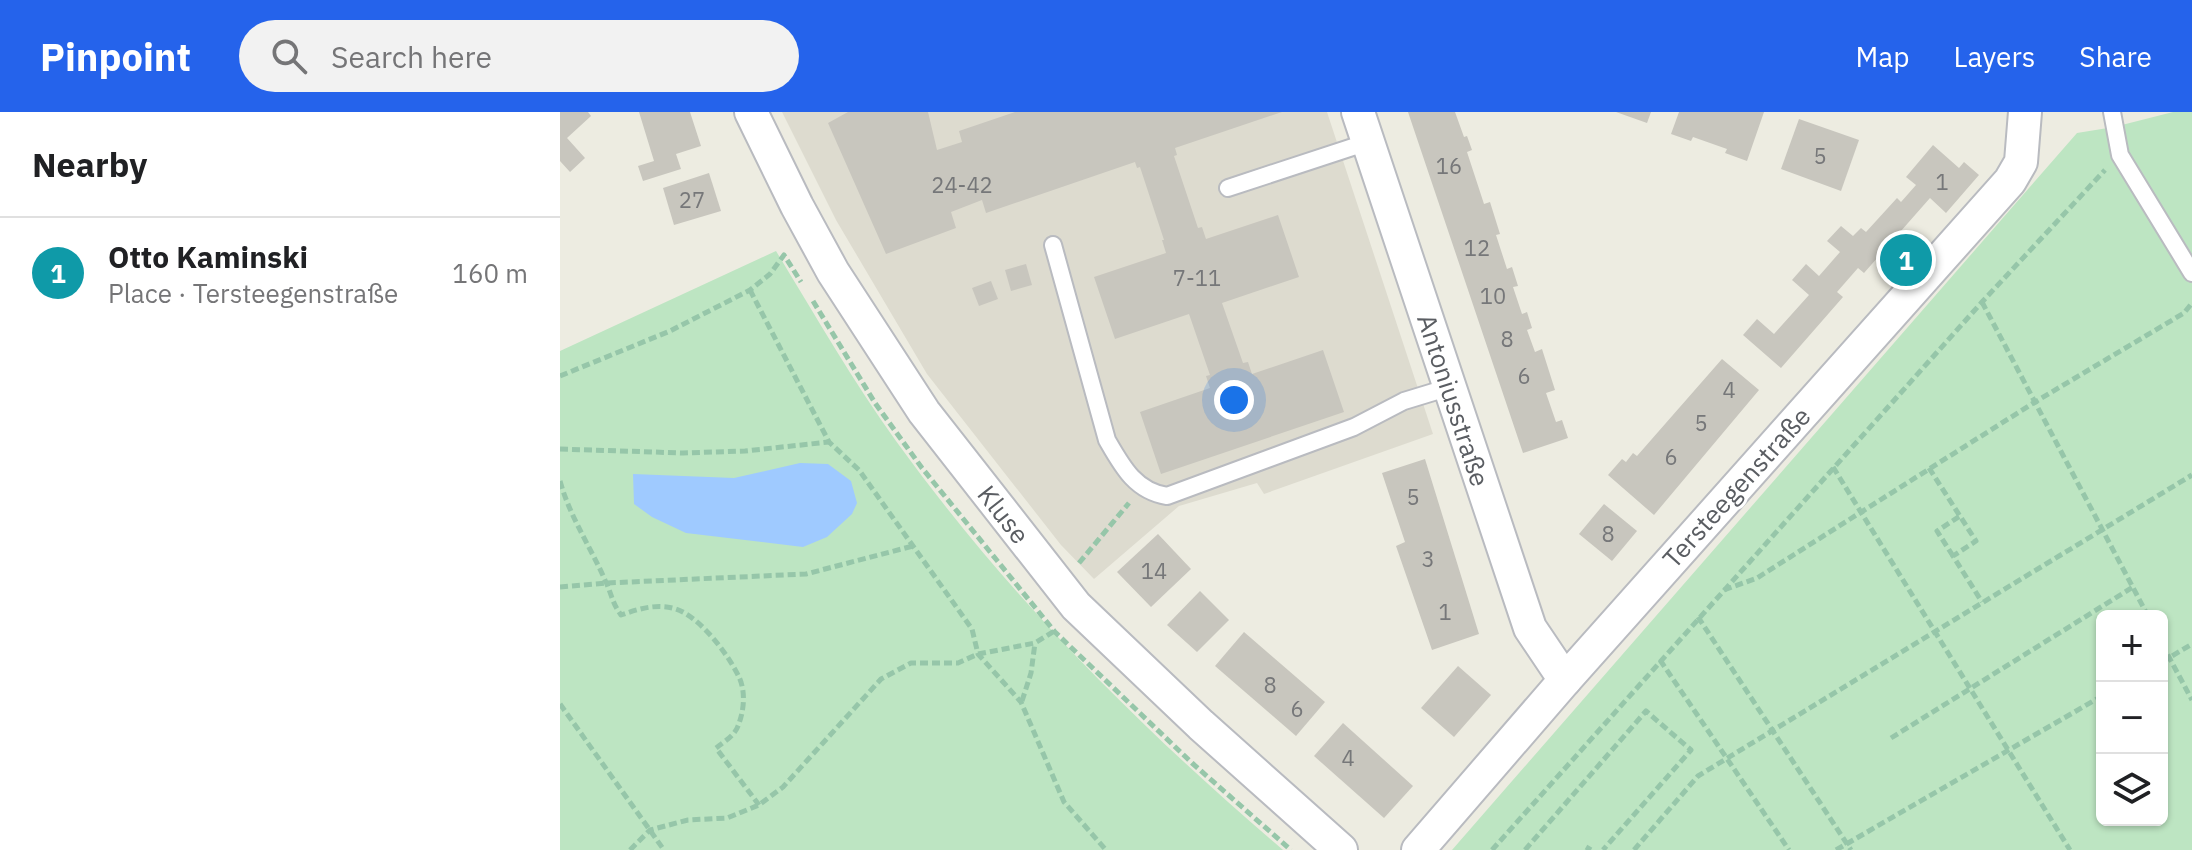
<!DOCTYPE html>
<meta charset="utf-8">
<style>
:root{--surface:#fff;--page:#f2f2f2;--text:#202124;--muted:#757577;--line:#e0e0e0;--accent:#2563eb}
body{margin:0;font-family:"IBM Plex Sans",sans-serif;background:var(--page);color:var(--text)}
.controls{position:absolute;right:24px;bottom:24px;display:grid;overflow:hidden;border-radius:12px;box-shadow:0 2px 6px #0004}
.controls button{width:72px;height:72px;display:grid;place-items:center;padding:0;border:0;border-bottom:2px solid var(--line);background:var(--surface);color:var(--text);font:40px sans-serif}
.you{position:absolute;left:674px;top:288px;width:28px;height:28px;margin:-20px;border:6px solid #fff;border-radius:50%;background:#1a73e8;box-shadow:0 0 0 12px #1a73e833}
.badge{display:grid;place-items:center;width:52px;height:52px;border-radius:50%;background:var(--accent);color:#fff;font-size:26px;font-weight:700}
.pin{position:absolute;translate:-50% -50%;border:4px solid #fff;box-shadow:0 2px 8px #0006}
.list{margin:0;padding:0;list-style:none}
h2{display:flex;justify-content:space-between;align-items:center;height:104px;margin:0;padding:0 32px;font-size:34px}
h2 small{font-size:26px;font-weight:400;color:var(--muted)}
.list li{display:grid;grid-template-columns:52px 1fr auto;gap:24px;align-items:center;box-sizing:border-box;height:112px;padding:0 32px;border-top:2px solid var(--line)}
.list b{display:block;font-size:30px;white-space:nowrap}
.list p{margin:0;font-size:26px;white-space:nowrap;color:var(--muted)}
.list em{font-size:26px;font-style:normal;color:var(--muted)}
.icon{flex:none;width:44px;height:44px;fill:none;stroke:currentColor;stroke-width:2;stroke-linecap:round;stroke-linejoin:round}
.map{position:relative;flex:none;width:1632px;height:738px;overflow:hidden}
header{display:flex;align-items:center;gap:48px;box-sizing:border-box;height:112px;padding:0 40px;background:var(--accent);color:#fff}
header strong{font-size:38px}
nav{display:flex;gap:44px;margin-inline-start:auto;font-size:28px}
.search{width:560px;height:72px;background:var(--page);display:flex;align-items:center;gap:20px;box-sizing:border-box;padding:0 28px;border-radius:44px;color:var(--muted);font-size:30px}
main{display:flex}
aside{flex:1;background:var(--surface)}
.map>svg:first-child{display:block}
.education{fill:#dddbcf}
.green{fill:#bde5c2;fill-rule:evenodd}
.water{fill:#9fcaff}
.building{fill:#c8c6be}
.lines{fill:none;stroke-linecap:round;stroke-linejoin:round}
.lane-casing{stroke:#b9bbc0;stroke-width:20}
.street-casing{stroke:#b9bbc0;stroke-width:36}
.path{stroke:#96c6a9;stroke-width:5;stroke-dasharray:8 4;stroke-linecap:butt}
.lane{stroke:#fff;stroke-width:16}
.street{stroke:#fff;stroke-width:32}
.labels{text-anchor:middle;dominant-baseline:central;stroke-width:6;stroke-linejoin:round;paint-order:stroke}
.number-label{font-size:22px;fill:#767779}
.street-label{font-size:26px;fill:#5a5d62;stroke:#fff}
</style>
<header>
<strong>Pinpoint</strong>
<div class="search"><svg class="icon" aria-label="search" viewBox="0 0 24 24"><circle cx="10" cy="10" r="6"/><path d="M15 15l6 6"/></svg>Search here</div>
<nav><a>Map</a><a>Layers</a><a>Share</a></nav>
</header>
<main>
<aside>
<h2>Nearby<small></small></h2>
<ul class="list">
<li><span class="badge" style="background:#0f9aa8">1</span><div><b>Otto Kaminski</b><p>Place · Tersteegenstraße</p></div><em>160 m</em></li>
</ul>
</aside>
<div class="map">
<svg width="1632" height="738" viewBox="0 0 1632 738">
<rect width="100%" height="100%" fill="#edece1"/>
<!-- education -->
<path class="education" d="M222 0H767L873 322 704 382 697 371 619 394 534 467 501 433 367 262 276 108Z"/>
<!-- green -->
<g class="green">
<path d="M1613 0H1632V738H892L1517 21 1554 15ZM1542 504H1602V708H1542Z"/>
<path d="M216 139C255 203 292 268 336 329 449 485 577 613 723 738H0V239Z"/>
</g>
<!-- water -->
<path class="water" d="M240 351 268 352 291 369 297 391 292 402 267 425 243 435 126 421 92 405 74 392 73 362 174 366Z"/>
<!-- building -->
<g class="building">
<path d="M0 0H28L31 4 7 26 25 46 10 60 0 49Z"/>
<path d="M79 0H130L141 34 116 42 121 57 83 69 78 54 94 49Z"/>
<path d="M288 0H368L377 38 402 30 399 19 455 0H722L615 36 617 43 614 44 638 116 642 115 646 127 718 103 739 165 662 191 683 251 688 250 692 262 763 238 784 300 601 362 580 300 650 276 646 264 650 263 629 202 555 227 534 165 606 141 602 128H604L580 55 577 56 575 50 426 101 422 88 391 100 396 116 326 142 268 11Z"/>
<path d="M848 0H895L904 25 907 24 912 38 907 40 924 92 930 90 940 122 936 123 947 157 952 155 958 174 953 175 962 202 967 200 972 216 967 218 975 240 982 237 995 278 986 281 996 310 1002 308 1008 326 963 341Z"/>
<path d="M1056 0H1091L1087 11Z"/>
<path d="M1119 0H1204L1187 49 1165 41 1167 37 1133 25 1131 29 1111 22Z"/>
<path d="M1239 7 1299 28 1281 79 1221 57Z"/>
<path d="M1373 33 1399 56 1404 50 1419 63 1386 101 1370 86 1304 161 1298 156 1277 180 1283 185 1221 256 1183 223 1197 207 1214 222 1249 183 1232 168 1246 152 1259 164 1280 140 1267 129 1281 114 1293 124 1301 116 1306 120 1337 86 1341 90 1356 73 1346 65Z"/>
<path d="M149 61 161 99 114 113 103 76Z"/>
<path d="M466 152 472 173 451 179 445 158Z"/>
<path d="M431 169 438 187 419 194 412 176Z"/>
<path d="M1162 247 1199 278 1094 403 1048 363 1062 347 1066 350 1073 341 1077 344Z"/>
<path d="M865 347 919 522 872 538 836 434 845 430 822 361Z"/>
<path d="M1044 392 1077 419 1052 449 1019 422Z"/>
<path d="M598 422 631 457 591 495 557 460Z"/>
<path d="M640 479 669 508 637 540 607 513Z"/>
<path d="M684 520 765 590 736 624 655 554Z"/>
<path d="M898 554 931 583 894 625 861 596Z"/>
<path d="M783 611 853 674 824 706 754 644Z"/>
</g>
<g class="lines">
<defs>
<g id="lane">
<path d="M1552 0 1560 43 1632 161"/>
<path d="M668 76 808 30"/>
<path d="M493 133 547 328C562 354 575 379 607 384L794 315 844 289 890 275"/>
</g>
<g id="street">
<path d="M191 0 237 94 273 160 364 300 516 494 641 613 781 738"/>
<path d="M798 0 970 516 1005 568"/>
<path d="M858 738 1005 568 1450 69 1461 50 1465 0"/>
</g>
</defs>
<!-- lane casing -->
<use href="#lane" class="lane-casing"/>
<!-- street casing -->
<use href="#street" class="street-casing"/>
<!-- path -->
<g class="path">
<path d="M190 178 269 330 299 358 412 517 418 542 461 590 504 690 546 738"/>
<path d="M253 189 315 291 362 356 495 520 632 651 731 738"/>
<path d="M1422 190 1588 504"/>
<path d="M0 264 110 219 190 178 210 162 224 143 241 170"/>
<path d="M0 337 123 341 185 339 269 330"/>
<path d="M1273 355 1510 738"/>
<path d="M1369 356 1416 429 1393 444 1422 490"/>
<path d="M0 369C10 405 30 434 45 468 51 480 52 491 61 503 78 497 97 491 116 497 140 505 168 542 179 565 186 580 184 599 178 614 175 623 164 630 156 636L199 693"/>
<path d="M1393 444 1377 419 1400 404"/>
<path d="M519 451 569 391"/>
<path d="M0 475 47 471 246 462 353 434"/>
<path d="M1164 478 1197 466 1475 290 1624 201 1632 191"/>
<path d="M1138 505 1291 738"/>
<path d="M1602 532 1632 588"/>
<path d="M1100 548 1229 738"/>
<path d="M1602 550 1632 532"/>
<path d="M462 589 471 561 475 531"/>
<path d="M0 592 104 738"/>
<path d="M1331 626 1573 475"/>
<path d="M1026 735 1031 738"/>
<path d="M70 738 90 718 128 708 167 706 199 693 223 675 321 567 351 551H398L418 542 475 531 496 518"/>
<path d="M932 738 1422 190 1545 58"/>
<path d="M965 738 1086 599 1131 638 1043 738"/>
<path d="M1074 738 1138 664 1632 363"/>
<path d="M1276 738 1542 584"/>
</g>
<!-- lane -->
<use href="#lane" class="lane"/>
<!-- street -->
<use href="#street" class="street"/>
</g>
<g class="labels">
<!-- number labels -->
<g class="number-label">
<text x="1260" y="43">5</text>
<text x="889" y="53">16</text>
<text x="1382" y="69">1</text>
<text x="402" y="72">24-42</text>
<text x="132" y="87">27</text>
<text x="917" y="135">12</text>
<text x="637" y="165">7-11</text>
<text x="933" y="183">10</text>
<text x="947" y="226">8</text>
<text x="964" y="263">6</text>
<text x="1169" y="277">4</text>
<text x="1141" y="310">5</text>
<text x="1111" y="344">6</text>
<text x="853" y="384">5</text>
<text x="1048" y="421">8</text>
<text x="868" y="446">3</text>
<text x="594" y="458">14</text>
<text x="885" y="499">1</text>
<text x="710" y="572">8</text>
<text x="737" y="596">6</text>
<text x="788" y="645">4</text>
</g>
<!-- street labels -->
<g class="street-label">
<text transform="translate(894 288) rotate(72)">Antoniusstraße</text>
<text transform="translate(1176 375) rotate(-48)">Tersteegenstraße</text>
<text transform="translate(444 402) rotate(52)">Kluse</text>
</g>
</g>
</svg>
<div class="controls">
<button>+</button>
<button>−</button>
<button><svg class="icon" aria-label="layers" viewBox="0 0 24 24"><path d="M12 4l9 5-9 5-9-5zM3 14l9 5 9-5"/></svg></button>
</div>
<div class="you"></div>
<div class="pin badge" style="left:1346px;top:148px;background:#0f9aa8">1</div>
</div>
</main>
